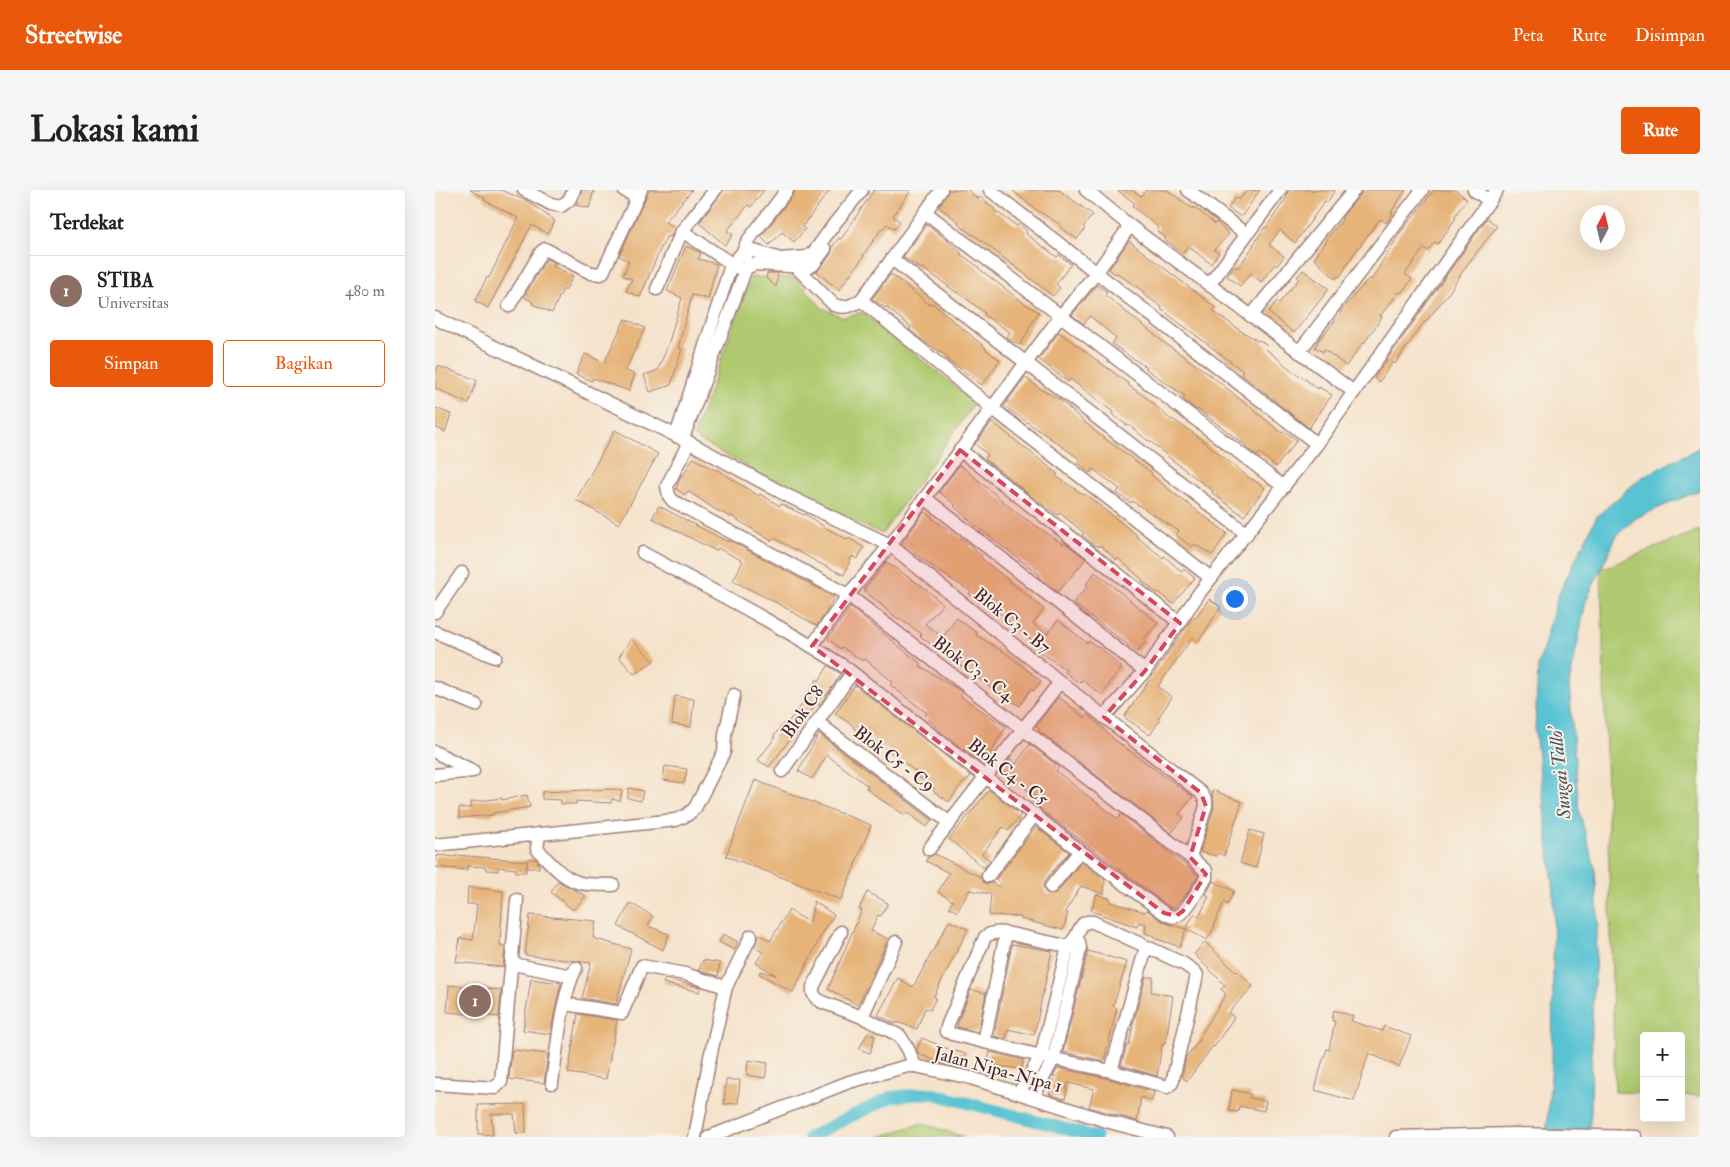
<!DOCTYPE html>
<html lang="id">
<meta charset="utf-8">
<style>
:root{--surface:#fff;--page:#f6f6f6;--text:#222;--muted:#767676;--line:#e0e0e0;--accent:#ea580c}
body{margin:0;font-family:"IM FELL Double Pica",serif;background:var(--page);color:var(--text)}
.controls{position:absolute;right:15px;bottom:15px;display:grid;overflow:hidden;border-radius:5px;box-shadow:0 5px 20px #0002}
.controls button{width:45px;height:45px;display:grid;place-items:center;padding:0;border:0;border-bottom:1px solid var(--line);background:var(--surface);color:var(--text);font:25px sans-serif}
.compass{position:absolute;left:1145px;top:15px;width:45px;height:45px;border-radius:50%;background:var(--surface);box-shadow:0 5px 20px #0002;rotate:7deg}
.you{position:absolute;left:799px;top:408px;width:18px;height:18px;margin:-12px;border:4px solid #fff;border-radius:50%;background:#1a73e8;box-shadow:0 0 0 8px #1a73e833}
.badge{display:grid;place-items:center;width:32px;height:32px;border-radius:50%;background:var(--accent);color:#fff;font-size:16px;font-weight:700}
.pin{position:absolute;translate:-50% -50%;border:2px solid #fff;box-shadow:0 1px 5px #0006}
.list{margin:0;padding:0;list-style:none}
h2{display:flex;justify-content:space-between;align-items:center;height:65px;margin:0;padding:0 20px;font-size:21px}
h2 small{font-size:16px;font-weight:400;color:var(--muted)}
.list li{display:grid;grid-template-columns:32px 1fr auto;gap:15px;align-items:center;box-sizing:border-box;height:70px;padding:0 20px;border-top:1px solid var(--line)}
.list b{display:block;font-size:19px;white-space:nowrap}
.list p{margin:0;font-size:16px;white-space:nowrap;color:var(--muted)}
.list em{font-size:16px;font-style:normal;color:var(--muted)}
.actions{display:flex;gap:10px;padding:15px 20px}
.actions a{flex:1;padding:11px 0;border:1px solid var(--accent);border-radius:5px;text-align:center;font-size:18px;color:var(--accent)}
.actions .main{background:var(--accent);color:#fff}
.map{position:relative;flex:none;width:1265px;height:947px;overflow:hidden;border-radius:5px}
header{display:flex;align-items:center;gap:30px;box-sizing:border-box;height:70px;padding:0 25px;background:var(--accent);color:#fff}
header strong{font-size:24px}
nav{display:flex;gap:28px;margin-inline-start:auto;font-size:18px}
.intro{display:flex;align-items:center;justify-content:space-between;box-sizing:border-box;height:120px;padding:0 30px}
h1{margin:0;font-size:35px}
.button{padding:12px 22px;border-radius:5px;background:var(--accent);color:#fff;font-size:18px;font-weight:700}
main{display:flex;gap:30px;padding:0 30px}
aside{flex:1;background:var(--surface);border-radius:5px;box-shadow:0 5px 20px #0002}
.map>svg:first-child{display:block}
.green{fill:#afca70;stroke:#7c744e}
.water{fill:#58c3d3;stroke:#51717f}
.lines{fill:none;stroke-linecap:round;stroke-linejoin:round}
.canal{stroke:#58c3d3;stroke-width:12}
.building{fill:#e6b479}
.minor-casing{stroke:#a0807a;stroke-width:15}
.minor{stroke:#fff;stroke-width:12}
.marked{fill:#d1495b;fill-opacity:0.2;stroke:#d1495b;stroke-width:4;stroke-dasharray:10 6;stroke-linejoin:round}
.labels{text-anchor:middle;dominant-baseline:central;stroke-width:4;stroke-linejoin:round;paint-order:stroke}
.street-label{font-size:18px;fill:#4a1f2b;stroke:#f7f3e8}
.water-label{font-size:19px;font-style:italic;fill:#4e505d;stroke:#f7f3e8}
</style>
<header>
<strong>Streetwise</strong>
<nav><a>Peta</a><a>Rute</a><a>Disimpan</a></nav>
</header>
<div class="intro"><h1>Lokasi kami</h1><a class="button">Rute</a></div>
<main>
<aside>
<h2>Terdekat<small></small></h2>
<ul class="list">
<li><span class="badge" style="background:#8d6e63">1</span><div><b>STIBA</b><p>Universitas</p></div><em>480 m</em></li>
</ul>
<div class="actions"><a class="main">Simpan</a><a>Bagikan</a></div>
</aside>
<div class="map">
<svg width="1265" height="947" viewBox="0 0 1265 947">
<rect width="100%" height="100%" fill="#f7f3e8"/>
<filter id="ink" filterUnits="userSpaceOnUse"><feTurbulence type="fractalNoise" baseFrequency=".02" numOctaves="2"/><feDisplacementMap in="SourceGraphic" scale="10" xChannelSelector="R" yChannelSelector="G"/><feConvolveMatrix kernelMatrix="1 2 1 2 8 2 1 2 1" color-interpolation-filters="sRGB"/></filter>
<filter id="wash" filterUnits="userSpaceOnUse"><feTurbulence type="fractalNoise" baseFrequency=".0096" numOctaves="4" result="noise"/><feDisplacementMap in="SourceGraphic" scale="20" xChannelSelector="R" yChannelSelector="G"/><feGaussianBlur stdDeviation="1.12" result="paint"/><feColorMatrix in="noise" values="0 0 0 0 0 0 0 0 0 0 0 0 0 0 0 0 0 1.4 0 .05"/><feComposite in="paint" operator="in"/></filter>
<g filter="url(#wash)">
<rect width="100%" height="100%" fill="#f5e2ca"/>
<!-- green -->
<g class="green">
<path d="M316 87 361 88 387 118 408 127 427 122 540 212 447 344 368 308 258 247Z"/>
<path d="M1265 340V906L1246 905V846H1209V903L1180 902 1166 379Z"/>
<path d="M487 933 529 947H444Z"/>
</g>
<!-- water -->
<path class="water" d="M1265 257V300L1201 328 1182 345 1151 411 1134 495 1144 621 1160 678 1163 731 1157 828 1156 922 1153 947H1111L1117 874 1119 703 1100 540 1103 477 1123 405 1162 326 1206 288Z"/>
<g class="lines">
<!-- canal -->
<path class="canal" d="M374 947 456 907 495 903 661 947"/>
</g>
<g id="blocks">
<!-- building -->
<g class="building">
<path d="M35 0H66L92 11 120 31 113 44 97 35 53 118 40 111 52 87 54 88 83 28 49 10 50 8Z"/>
<path d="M147 0H159L154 18 141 15Z"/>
<path d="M214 0H257L230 32 240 37 235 47 232 46 224 62 205 107 191 101 197 89 188 86 194 71 184 66Z"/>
<path d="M289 0H329L316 17 313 15 292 41 298 45 290 55 264 33Z"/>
<path d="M360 0H395L367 37 370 39 359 52 347 42 334 55 326 47 358 5Z"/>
<path d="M439 0H476L458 26 465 32 459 39 452 34 445 41 428 65 429 66 404 100 382 82 396 64 398 56 404 48 406 49Z"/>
<path d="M514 0H533L543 9 545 7 560 19 559 20 582 36 585 34 592 42 591 44 622 67 624 65 636 74 621 94 625 98 618 106 538 44 537 45 523 34 524 32 504 17Z"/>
<path d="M577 0H624L658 25 648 37 650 39 642 49 625 37 626 35 600 19Z"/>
<path d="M682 0H697L706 6 711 0H732L758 19 759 17 780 34 781 32 794 44 779 60 784 63 776 74 753 56 747 63 730 50 731 48 722 41 724 38 697 16 700 13Z"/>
<path d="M812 0H825L806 27 793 18 801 7 804 10Z"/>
<path d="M854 0H900L892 13 890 11 860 53 845 40 834 55 849 66 842 76 840 74 826 92 816 83 805 96 792 86 800 76 803 78 819 55H818L830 37 831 38 852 7 851 6Z"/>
<path d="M927 0H971L956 22 958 23 951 33 945 29 918 65 905 87 903 86 901 89 879 69 893 49 892 48 908 29 906 28 925 5Z"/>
<path d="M999 0H1020L1032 9 1019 27 1021 28 1003 54 1000 52 993 61 989 58 970 84 977 89 966 103 964 102 945 126 947 127 930 152H929L911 176 889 159 888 162 880 157 885 148H886L906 123 905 122 934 88 936 90 965 43Z"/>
<path d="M1052 28 1062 36 1032 75 1015 101 990 133 989 132 960 174 958 172 944 192 939 188Z"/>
<path d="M492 34 526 62 525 64 544 77 543 78 590 114 604 122 593 139 594 140 585 155 572 148 575 142 549 125 550 123 523 102 522 103 505 90 487 78 486 79 468 67Z"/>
<path d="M694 51 781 118 778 121 803 139 823 151 825 150 833 157 831 159 865 187 866 186 883 199 884 197 897 205 874 238 806 184 808 181 726 119 727 117 708 104 709 102 682 83 680 84 674 79Z"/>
<path d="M251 56 266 63 263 69 282 74 273 109 257 105 243 158 247 159 236 195 215 202 209 185 223 180 233 155 247 108 232 101Z"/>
<path d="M111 69 120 73 118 76 138 86 130 101 128 99 117 123 97 114 98 112 89 107Z"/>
<path d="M868 80 894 99 859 143 833 122 842 111 844 113 864 89 862 87Z"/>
<path d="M332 83H343L341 97 331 88Z"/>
<path d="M456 84 495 115 497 113 551 158 550 159 565 170 547 195 512 169 513 167 487 150 474 139 476 137 451 117 450 118 437 109Z"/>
<path d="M662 95 672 102 670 105 731 154 774 184 847 243 849 241 862 250 841 277 825 263 822 266 810 257 811 256 763 219 762 220 748 209 750 206 711 179 712 178 677 154 681 148 655 126 649 134 637 125Z"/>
<path d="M190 129 210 138 190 181 200 184 194 201 158 188 157 191 141 184 150 164 169 173Z"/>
<path d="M624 142 694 194 693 195 713 209 736 230 737 229 757 242 817 290V289L830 298 809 326 777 303 778 301 736 269 714 250 713 251 694 235 693 236 677 224 678 222 659 207 635 189 633 192 604 169Z"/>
<path d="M3 176 42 190 33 214 0 198V186Z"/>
<path d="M590 187 604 198 625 210 662 243 717 283 716 285 741 305 792 343 777 365 759 354 757 357 741 345 744 341 697 311 696 313 682 303 685 299 658 279 655 283 642 272 645 269 569 216Z"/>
<path d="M0 218 16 224 10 242 0 237Z"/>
<path d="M557 232 623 284 621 286 649 305 650 304 702 345 701 346 728 368 729 366 747 382 749 379 760 388 738 414 724 402 722 403 707 391 708 390 683 368 682 370 665 355 664 357 662 355 660 356 647 345 649 343 625 323 623 325 600 309 550 269 553 265 540 254Z"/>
<path d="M180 240 223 264 184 334 141 310Z"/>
<path d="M258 268 280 280 281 279 324 306 325 304 345 316 346 314 369 325 370 324 391 338 413 350 414 348 429 358 422 369 417 366 409 385 384 373 339 348 337 351 296 326V327L281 320 253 301 250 305 241 299 246 285 248 286Z"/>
<path d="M525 275 582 323 628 354 629 352 651 369 623 402 603 387 605 385 537 333 519 316 521 315 504 302Z"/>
<path d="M224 316 293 352 294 350 399 407 391 422 382 436 342 413 298 391 308 371 283 358 281 361 217 328Z"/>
<path d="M490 321 498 328V329L536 355 535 356 547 366 546 368 609 419 598 434 612 444 623 430 652 453 654 451 670 462 687 478 674 493 675 494 667 505 647 490 644 493 630 482 631 480 603 460 605 456 585 441 558 417 555 420 534 404 536 401 514 388 466 354Z"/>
<path d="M451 372 487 396 508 414 490 434 508 447 522 428 542 443 541 445 572 464 606 491 598 501 596 499 585 516 563 503 485 446 487 444 464 428 463 429 429 400 437 389 438 390Z"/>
<path d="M660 382 723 433 709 449 711 451 702 462 638 413 653 396 651 394Z"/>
<path d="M774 409 786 417 763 452 757 448 725 493 723 497 737 507 723 528 725 530 715 545 689 527 758 427 760 428Z"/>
<path d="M415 417 486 474 485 476 527 502 525 506 571 537 559 556 560 557 545 573 506 542 490 526 492 523 455 495 458 492 430 469 428 471 407 457 406 459 393 449Z"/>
<path d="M196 449 219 471 199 484 184 467Z"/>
<path d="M393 476 406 484 385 514 381 515 334 577 323 570 340 548 338 547 349 533 351 535 371 509 370 508 382 489 384 491Z"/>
<path d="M420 495 536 586 525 596 514 612 498 601 500 599 480 584 481 582 457 563 434 547 433 549 418 538 419 536 400 524Z"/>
<path d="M240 506 259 509 256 537 237 534Z"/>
<path d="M624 507 650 528 652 524 669 539V540L677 547V548L758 607 744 624 749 628 736 643 604 541 605 540 601 536Z"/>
<path d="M384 544 497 630 492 637 472 622 470 625 445 609 431 598 433 596 392 565 377 589 363 581Z"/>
<path d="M595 554 624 577 621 581 644 599 683 629 686 624 763 685 751 705 740 717 738 718 733 716 610 623 605 618 597 613 602 607 566 580 575 569 581 574Z"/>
<path d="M230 576 252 579 249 593 228 590Z"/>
<path d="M320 590 436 635 406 710 291 666Z"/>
<path d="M193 598 208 601 206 611 193 608Z"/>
<path d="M178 599 187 601 185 611 177 609 176 613 141 611V614H126V610L107 609V602Z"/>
<path d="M554 600 586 625 573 641 568 637 547 664 555 670 549 678 514 649Z"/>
<path d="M778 600 807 612 789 666 784 663 781 666 765 662 779 618V610L777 605Z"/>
<path d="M92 605 95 617 58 623V625L24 628V618H36V612L67 608V610Z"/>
<path d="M601 637 634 662 609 692 608 696 611 703 615 705 622 702 646 672 670 690 669 704 646 696 630 722 633 723 628 740 586 729V727L554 725 556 704 534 700 522 722 514 717 518 711 503 702 514 683 491 671 493 667 500 664 545 687 549 693 552 694 557 693 564 697 566 694 561 689Z"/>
<path d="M815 640 829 644 821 678 805 673Z"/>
<path d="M3 665 21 667V665L92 671 91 682H81V679L63 677V681L51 680V677L32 676V680L0 677V666L3 667Z"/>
<path d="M93 669H100L104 673V678H93Z"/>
<path d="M123 691 151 706 138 720 116 702Z"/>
<path d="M778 691 799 701 792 715 789 712 779 735 780 736 772 750 751 739 759 724 764 727 774 706 771 704Z"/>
<path d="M33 697 68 701 65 755 70 756 68 777 21 772 25 748 38 750 42 714H32Z"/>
<path d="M432 702 453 713 446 726 443 725 436 741 453 749 423 815 393 799 427 720 424 719Z"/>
<path d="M662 704 676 709 675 712 710 722 712 720 730 733 751 739 745 757 719 748 720 746 710 743 711 734 704 732 702 737 656 721Z"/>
<path d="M379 711 399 725 387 744 358 802 324 784 325 781 341 785 321 773 328 762 319 757 324 744 335 751 354 720 375 733Z"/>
<path d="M195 713 218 726 213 736 234 744 228 760 183 736Z"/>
<path d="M95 725 161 731 158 748 196 759 181 814 147 808 156 773 90 765Z"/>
<path d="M514 731 533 739 499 806 501 808 495 820 490 818 482 839 462 832 461 834 443 825 463 788 478 797Z"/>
<path d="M289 744 303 752 299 760 284 752Z"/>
<path d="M770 752 801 782 802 781 818 796 793 823 799 827 779 857 778 856 752 891 747 887 751 867 765 849 764 848 791 804 786 799 790 795 759 764Z"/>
<path d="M577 754 617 761 599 845 573 839 571 849 559 846Z"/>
<path d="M653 761 692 772 678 816 682 818 669 871 628 862Z"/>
<path d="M268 770 285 773 283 786 264 780Z"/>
<path d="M711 787H718L716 802 738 806 732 844 729 855H727L722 886 686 875 692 855H694L698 834Z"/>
<path d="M96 789 126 793 115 844 88 840Z"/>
<path d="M230 789 265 797 264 802 228 793Z"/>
<path d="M14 795 66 800 64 827 12 822Z"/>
<path d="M536 800 551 803 543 842 522 837 524 829Z"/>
<path d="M899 820 918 826 916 831 947 841 949 836 976 846 964 877 934 863 919 911 880 900 886 876 892 859 894 860 900 831H897Z"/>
<path d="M143 824 182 830 171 889 133 883Z"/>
<path d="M432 844 440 846 435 863 424 859Z"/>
<path d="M487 848 516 860 531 864 527 878 506 873 484 864 482 859Z"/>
<path d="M77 860 113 864 109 893 74 889Z"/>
<path d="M555 862 588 870 587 879 552 875Z"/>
<path d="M313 870 333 873 330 888 312 885Z"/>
<path d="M623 878 674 889 719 902 717 911 706 907 702 931 654 917 659 899 633 893 630 909 614 904 620 887H618Z"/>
<path d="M291 890H305L303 913 289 914Z"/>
<path d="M797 900 816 904 814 908 831 911 829 921 804 916 803 922 794 921Z"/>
<path d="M90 914 91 943H81L79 924H56L58 945 43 944V915Z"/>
</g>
</g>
</g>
<g filter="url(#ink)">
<use href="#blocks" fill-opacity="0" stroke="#a0807a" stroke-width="1"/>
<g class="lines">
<defs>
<g id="minor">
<path d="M89 0 116 14 126 16 134 10 139 0"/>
<path d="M189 0 202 8"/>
<path d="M280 0 247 41 303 78"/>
<path d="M506 0 457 69 426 110 557 218 776 388"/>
<path d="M555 0 882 254"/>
<path d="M651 0 695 36 919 202"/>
<path d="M753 0 811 44"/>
<path d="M1039 0 1055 11"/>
<path d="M490 22 849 297"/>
<path d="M311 67 308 62 312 52 352 0"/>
<path d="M457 69 812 344"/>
<path d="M361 77 399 115C410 119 416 116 426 110"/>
<path d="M774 95 845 0"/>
<path d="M222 99 247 41"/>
<path d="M74 116 106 62 110 59 156 83 166 84 168 82 206 0"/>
<path d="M816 126 919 0"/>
<path d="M0 128 248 249 353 306 455 355 625 492 766 603 771 611V616L755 667"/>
<path d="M864 162 987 0"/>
<path d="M241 246 296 75 308 62 319 61 345 69 372 67 379 62 400 33 427 0"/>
<path d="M248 248 311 78 320 74 371 77 378 75 390 59"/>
<path d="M525 260 745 433"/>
<path d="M490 308 710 481"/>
<path d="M208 363C276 400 345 435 410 477L645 661 729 723C733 725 737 728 741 726 751 723 765 697 771 688V681L755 667 413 405 238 311 234 306 232 296 254 252"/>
<path d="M0 422 27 383"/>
<path d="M0 442 60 467"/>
<path d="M377 456 413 405 455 355 625 127 662 82 695 36"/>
<path d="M0 498 41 515"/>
<path d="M669 527 710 481 765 402 882 254 1062 0"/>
<path d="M382 532 515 633"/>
<path d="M0 562 38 581 0 585"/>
<path d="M347 581 417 483"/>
<path d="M104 644 102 659C113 670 126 687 142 692 152 696 166 694 178 695"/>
<path d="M0 655 241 630 252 625 260 618 289 562 290 544 299 505"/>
<path d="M494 659 625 492"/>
<path d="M553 686 600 624"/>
<path d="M616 697 645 661"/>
<path d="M406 742 378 797V803L381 808 387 812 427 827 465 846 473 859 480 876"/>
<path d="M571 743C563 742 556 742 550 747L513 834 511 841 517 844 606 866 676 881 732 897 737 893 762 785 760 782 749 774 658 732C646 730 646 738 641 746 639 750 636 753 633 756L606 866 584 903"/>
<path d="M78 774 137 786"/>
<path d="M130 814 187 823 207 776 250 784 291 797"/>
<path d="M427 827 461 752"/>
<path d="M549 852 571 743 645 759"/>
<path d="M676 881 711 757"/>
<path d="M117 893C122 860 126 807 141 778"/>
<path d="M0 894 60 898 66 892 82 710"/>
<path d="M598 907 618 870 645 759 644 752"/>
<path d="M260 947 275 867 291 797 316 746"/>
<path d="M274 947 414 892 473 876H480L536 888 678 933 732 947"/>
<path d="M961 947 1078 944 1200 947"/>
</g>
</defs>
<!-- minor casing -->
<use href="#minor" class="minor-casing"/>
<!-- minor -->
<use href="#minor" class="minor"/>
</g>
</g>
<!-- marked area -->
<path class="marked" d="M525 260 745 433 710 481 669 527 766 603 771 616 755 667 771 684 748 721 741 726 729 723 377 456Z"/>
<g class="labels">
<!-- street labels -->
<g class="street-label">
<text transform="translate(577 431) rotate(39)">Blok C3 - B7</text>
<text transform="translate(538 479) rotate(37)">Blok C3 - C4</text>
<text transform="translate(368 522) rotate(-55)">Blok C8</text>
<text transform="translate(459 569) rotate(37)">Blok C5 - C9</text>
<text transform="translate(573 582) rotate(38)">Blok C4 - C5</text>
<text transform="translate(563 880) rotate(15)">Jalan Nipa-Nipa 1</text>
</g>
<!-- water labels -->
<g class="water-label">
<text transform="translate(1125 583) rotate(-96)">Sungai Tallo'</text>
</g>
</g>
</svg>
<div class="controls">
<button>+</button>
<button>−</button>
</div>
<svg class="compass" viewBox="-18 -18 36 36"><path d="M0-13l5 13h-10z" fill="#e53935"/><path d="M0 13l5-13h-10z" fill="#767676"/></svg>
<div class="you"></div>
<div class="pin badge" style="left:40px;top:811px;background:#8d6e63">1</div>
</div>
</main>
